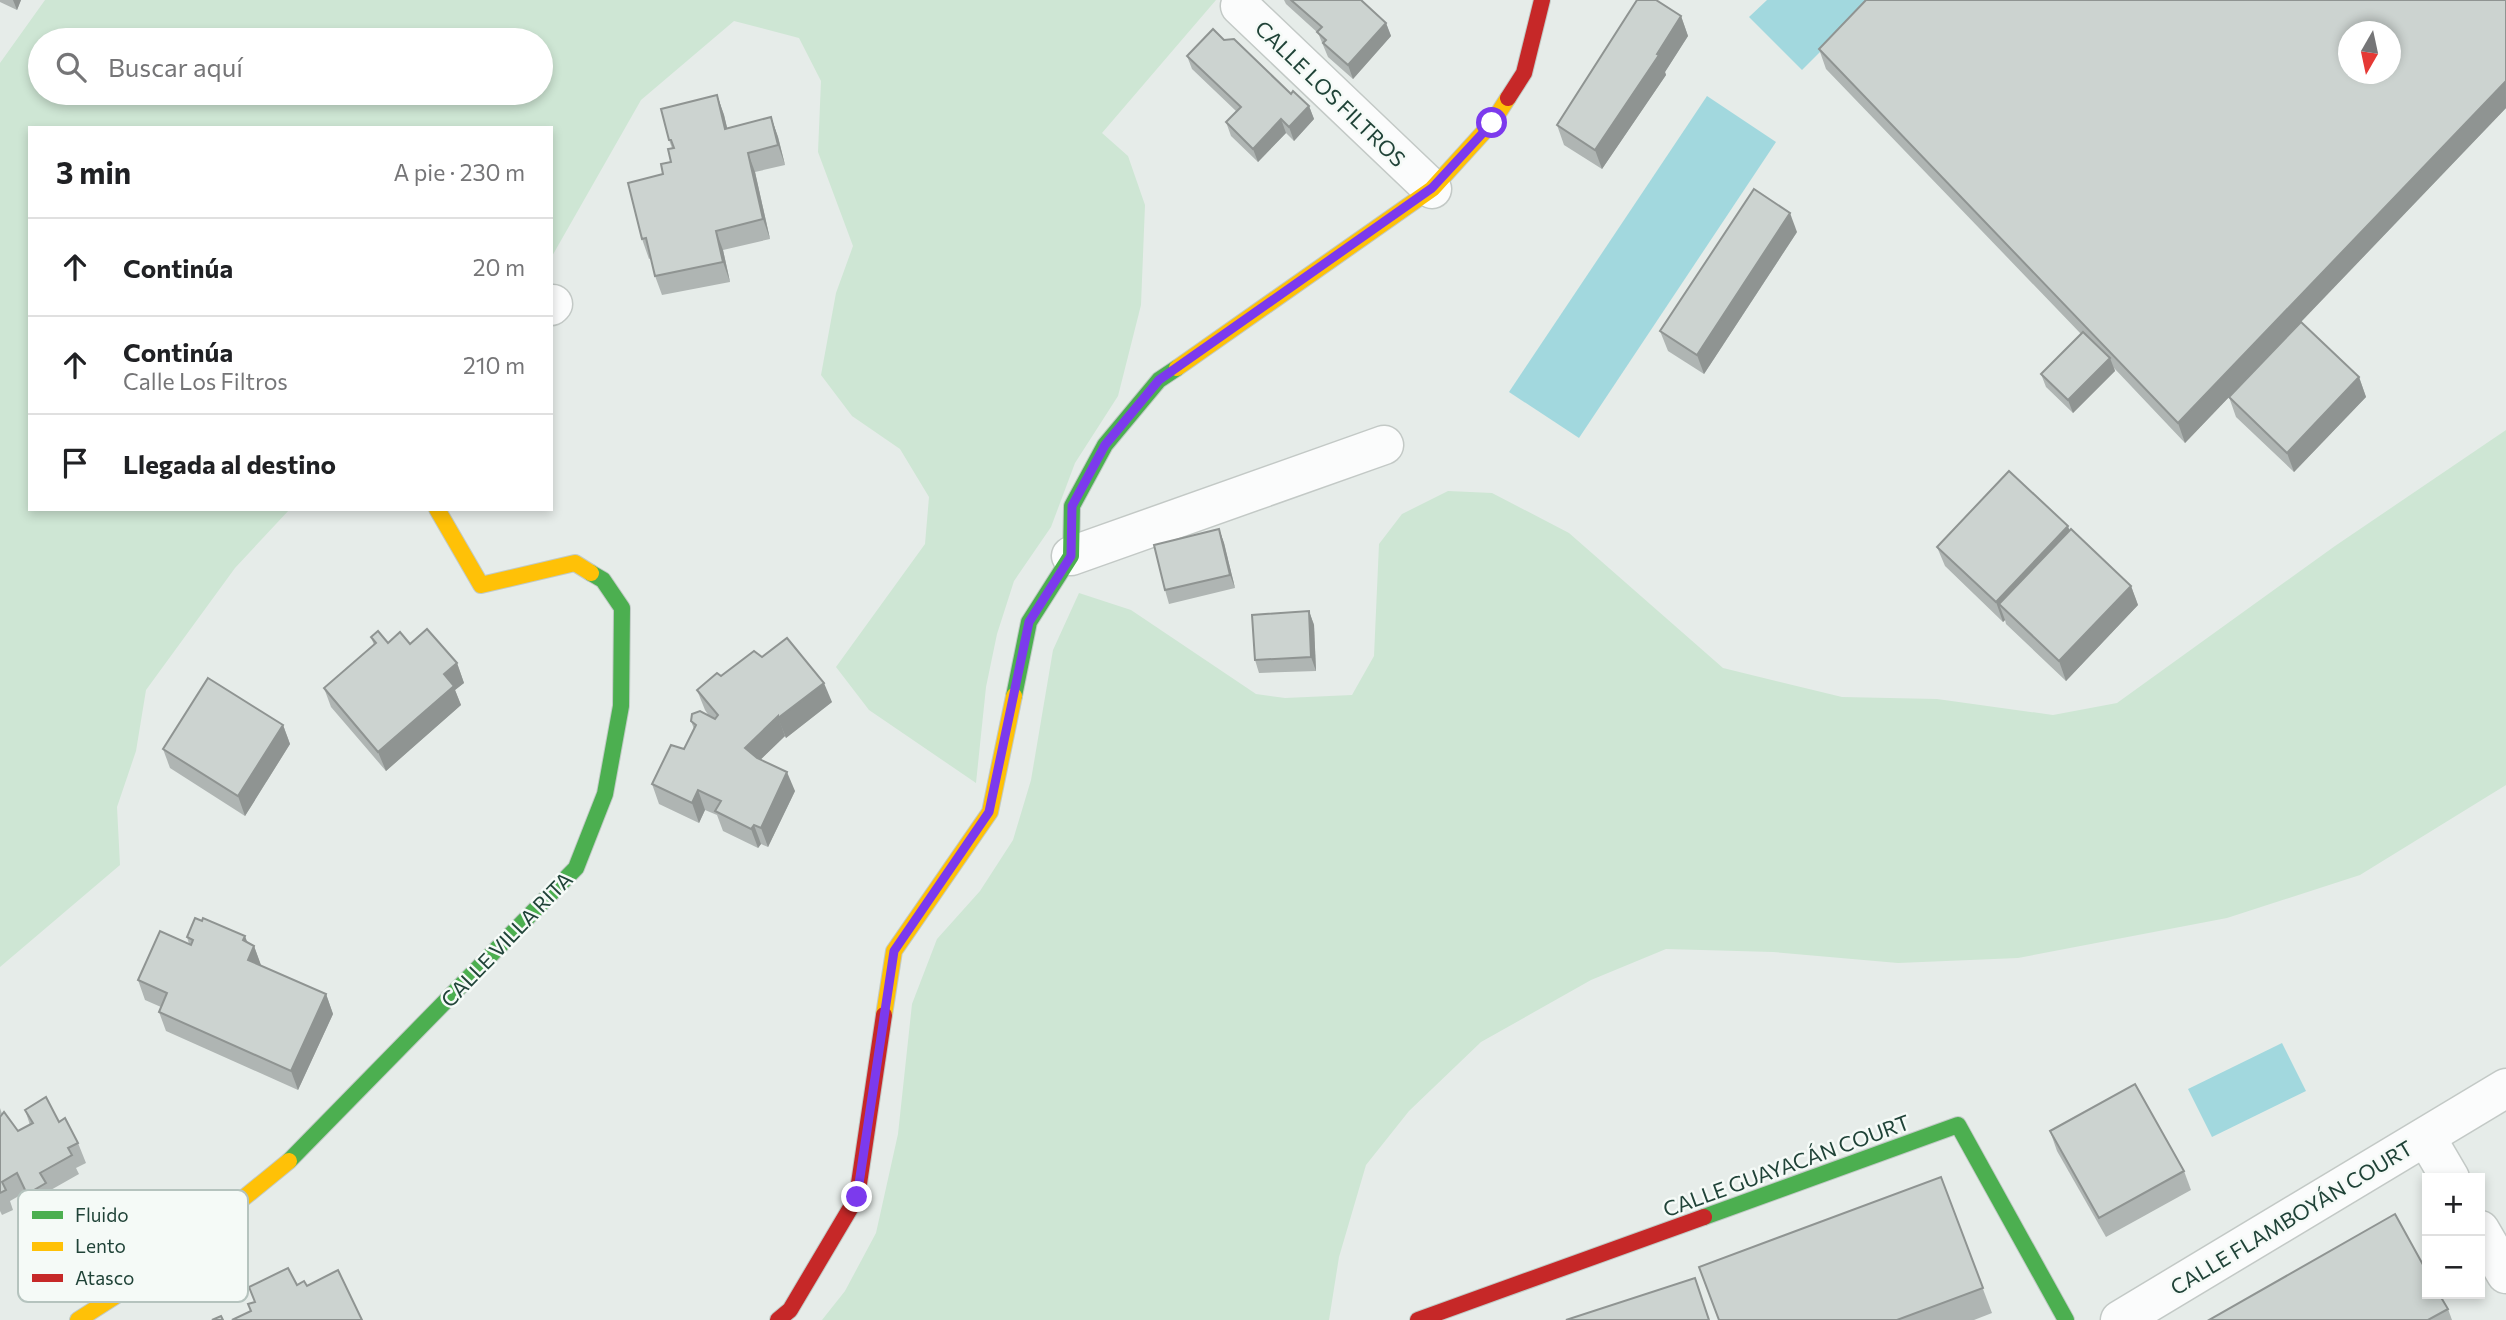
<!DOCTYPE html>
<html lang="es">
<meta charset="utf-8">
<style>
:root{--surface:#fff;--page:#f2f2f2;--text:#202124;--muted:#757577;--line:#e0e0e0}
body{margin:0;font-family:Commissioner,sans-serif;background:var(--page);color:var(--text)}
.controls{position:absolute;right:21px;bottom:21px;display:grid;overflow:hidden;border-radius:0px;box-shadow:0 4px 10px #0003}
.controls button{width:63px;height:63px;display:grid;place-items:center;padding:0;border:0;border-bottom:2px solid var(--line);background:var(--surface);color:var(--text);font:35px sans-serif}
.compass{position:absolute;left:2338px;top:21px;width:63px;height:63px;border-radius:50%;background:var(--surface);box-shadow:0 4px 10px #0003;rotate:189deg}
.stop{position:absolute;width:21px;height:21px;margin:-16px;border:5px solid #7c3aed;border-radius:50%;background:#fff}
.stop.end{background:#7c3aed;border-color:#fff;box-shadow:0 2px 7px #0008}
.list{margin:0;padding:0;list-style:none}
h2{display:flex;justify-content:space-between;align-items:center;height:91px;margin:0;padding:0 28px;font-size:30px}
h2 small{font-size:23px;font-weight:400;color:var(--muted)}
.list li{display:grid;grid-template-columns:46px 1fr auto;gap:21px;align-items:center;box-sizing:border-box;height:98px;padding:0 28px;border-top:2px solid var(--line)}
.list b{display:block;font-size:26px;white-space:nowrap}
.list p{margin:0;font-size:23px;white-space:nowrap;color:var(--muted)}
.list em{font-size:23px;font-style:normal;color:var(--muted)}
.icon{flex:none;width:38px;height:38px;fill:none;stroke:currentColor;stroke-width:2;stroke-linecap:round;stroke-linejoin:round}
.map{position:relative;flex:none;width:2506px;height:1320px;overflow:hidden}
.search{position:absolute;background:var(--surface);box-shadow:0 4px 10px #0003;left:28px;top:28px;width:525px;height:77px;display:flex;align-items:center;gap:18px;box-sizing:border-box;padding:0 24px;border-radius:38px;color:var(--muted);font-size:26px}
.panel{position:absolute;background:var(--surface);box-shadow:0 4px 10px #0003;left:28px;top:126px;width:525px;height:385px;border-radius:0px}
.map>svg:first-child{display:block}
.green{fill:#cee6d4;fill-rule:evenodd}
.water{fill:#a2d8de}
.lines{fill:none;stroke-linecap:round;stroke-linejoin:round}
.street-casing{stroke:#c3c9c6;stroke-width:41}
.fast-casing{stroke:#c1cac6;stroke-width:18}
.slow-casing{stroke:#c1cac6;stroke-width:18}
.jam-casing{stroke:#c1cac6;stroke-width:18}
.street{stroke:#fbfcfc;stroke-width:38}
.fast{stroke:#4caf50;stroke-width:16}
.slow{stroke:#ffc107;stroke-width:16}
.jam{stroke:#c62828;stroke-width:16}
.wall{fill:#afb5b3}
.shaded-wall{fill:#8f9492}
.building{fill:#ccd3d0;stroke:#8f9492;stroke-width:2;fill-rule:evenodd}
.route{stroke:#7c3aed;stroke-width:9}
.labels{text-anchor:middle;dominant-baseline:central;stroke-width:5;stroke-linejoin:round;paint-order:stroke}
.street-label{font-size:21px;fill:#204338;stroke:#f5faf7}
.key{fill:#f5faf7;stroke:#b5c3be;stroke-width:2}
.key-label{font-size:19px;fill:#204338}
</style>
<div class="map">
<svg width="2506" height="1320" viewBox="0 0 2506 1320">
<rect width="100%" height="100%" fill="#e6ece9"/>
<!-- green -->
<g class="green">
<path d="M45 0H1216L1102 133 1128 156 1145 205 1141 305 1118 396 1075 463 1051 527 1014 581 997 634 986 687 976 783 869 710 836 667 925 544 929 497 900 449 852 416 821 375 836 293 853 246 818 152 821 81 799 38 734 21 641 100 551 258V128H30V509H290L235 568 146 690 136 751 117 807 120 865 0 967V63ZM40 40H541V93H40Z"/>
<path d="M2506 430V785L2360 875 2227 918 2018 958 1898 963 1773 952 1666 949 1591 980 1481 1042 1409 1111 1366 1165 1339 1257 1329 1320H822L845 1291 876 1233 898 1134 912 1004 937 939 980 891 1013 840 1031 780 1053 650 1079 593 1131 610 1256 694 1285 698 1352 695 1374 656 1379 544 1402 514 1448 491 1492 493 1569 533 1723 668 1842 697 1937 699 2053 715 2117 703 2335 546Z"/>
</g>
<!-- water -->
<g class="water">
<path d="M1767 0H1872L1802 70 1749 17Z"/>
<path d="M1707 96 1776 142 1579 438 1509 392Z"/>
<path d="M2282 1043 2306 1091 2212 1137 2188 1089Z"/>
</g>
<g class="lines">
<defs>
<g id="street">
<path d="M1240 6 1432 189"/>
<path d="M551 306 553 304"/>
<path d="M1071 556 1384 445"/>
<path d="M2426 1137 2450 1178"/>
<path d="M2480 1230 2506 1274"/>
<path d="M2120 1320 2506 1088"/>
</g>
<g id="fast">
<path d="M1014 696 1029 622 1071 556 1072 506 1105 445 1159 380 1177 368"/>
<path d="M289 1161 576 868 605 794 621 706 622 608 603 580 591 573"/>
<path d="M1704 1217 1958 1125 2066 1320"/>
</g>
<g id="slow">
<path d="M1177 368 1432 189 1492 123 1508 98"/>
<path d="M437 509 481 585 575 563 591 573"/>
<path d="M884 1015 894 951 990 812 1014 696"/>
<path d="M78 1320 153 1272 289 1161"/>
</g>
<g id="jam">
<path d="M1508 98 1524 73 1542 0"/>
<path d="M778 1320 790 1310 857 1197 884 1015"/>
<path d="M1418 1320 1704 1217"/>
</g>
</defs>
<!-- street casing -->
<use href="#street" class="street-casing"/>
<!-- fast casing -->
<use href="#fast" class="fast-casing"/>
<!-- slow casing -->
<use href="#slow" class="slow-casing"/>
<!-- jam casing -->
<use href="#jam" class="jam-casing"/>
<!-- street -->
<use href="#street" class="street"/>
<!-- fast -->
<use href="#fast" class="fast"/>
<!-- slow -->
<use href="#slow" class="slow"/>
<!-- jam -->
<use href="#jam" class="jam"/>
</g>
<!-- wall -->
<g class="wall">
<path d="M0 0H21L17 10 0 2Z"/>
<path d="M1284 0H1361L1386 23 1391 36 1353 79 1328 57 1318 33 1286 4Z"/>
<path d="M2506 0V108L2301 322 2359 377 2366 397 2294 472 2236 417 2229 397 2185 443 2114 368 2115 371 2073 413 2046 387 2041 374 2081 334 1826 69 1819 49Z"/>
<path d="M1681 16 1688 36 1665 72 1666 75 1602 169 1564 145 1557 125Z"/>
<path d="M1224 40 1291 94 1309 106 1314 119 1294 141 1286 133 1258 162 1231 136 1226 122 1236 111 1192 69 1187 56Z"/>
<path d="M717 95 724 115 727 128 771 117 778 137 785 165 755 172 770 239 723 250 730 282 662 295 655 276 651 258 649 259 642 239 663 174 671 162 672 148 669 140Z"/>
<path d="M1797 232 1704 374 1668 351 1660 331Z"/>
<path d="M1219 529 1224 543 1235 588 1169 604 1165 590Z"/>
<path d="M2069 531 2131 586 2138 605 2066 681 2006 624 2005 620 2003 622 1945 566 1937 547Z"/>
<path d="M1309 611 1314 625 1316 671 1259 673 1255 660Z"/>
<path d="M371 637 457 663 464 683 455 690 461 705 386 771 331 707 324 688 374 645Z"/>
<path d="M762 657 832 702 786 738 785 736 760 760 795 791 768 847 761 844 758 848 723 831 717 815 705 810 699 823 659 804 652 784 684 749 694 729 691 721 709 716 705 710 697 690 721 676Z"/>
<path d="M283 725 290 744 245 816 170 768 163 749Z"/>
<path d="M187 937 247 942 254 946 261 966 326 994 333 1014 298 1090 166 1031 159 1012 161 1007 145 1000 138 980 189 944Z"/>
<path d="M0 1108 2 1114 18 1131 30 1125 25 1110 59 1122 78 1143 86 1163 76 1168 79 1174 49 1191 53 1203 34 1214 24 1193 10 1201 13 1210 2 1215 0 1211Z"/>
<path d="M2050 1131 2184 1171 2191 1190 2106 1237 2057 1151Z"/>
<path d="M1941 1177 1992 1313 1974 1320H1718Z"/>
<path d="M2448 1309 2452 1320H2209Z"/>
</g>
<!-- shaded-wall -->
<g class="shaded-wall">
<path d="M13 0H21L17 10Z"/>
<path d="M1681 16 1688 36 1665 72 1666 75 1602 169 1595 150Z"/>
<path d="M1386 23 1391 36 1353 79 1348 65Z"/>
<path d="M2506 81V108L2185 443 2178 423Z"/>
<path d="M717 95 724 115 732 148 725 129Z"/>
<path d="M1309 106 1314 119 1294 141 1289 127Z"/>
<path d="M771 117 778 137 785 165 778 145Z"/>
<path d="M1281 119 1286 133 1258 162 1253 149Z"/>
<path d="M748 153 755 172 770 239 763 219Z"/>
<path d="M1790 213 1797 232 1704 374 1697 355Z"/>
<path d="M716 231 723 250 730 282 723 262Z"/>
<path d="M2110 358 2115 371 2073 413 2068 400Z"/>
<path d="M2359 377 2366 397 2294 472 2287 453Z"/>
<path d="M2068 526 2075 546 1999 604 2005 620 2003 622 1996 602Z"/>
<path d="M1219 529 1224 543 1235 588 1230 575Z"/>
<path d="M2131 586 2138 605 2066 681 2059 661Z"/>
<path d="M1309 611 1314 625 1316 671 1311 657Z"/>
<path d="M457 663 464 683 455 690 461 705 386 771 378 752 444 674Z"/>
<path d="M824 683 832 702 786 738 778 718Z"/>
<path d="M778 716 785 736 752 768 745 748Z"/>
<path d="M283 725 290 744 245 816 238 796Z"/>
<path d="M787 772 795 791 768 847 761 828Z"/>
<path d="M698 790 705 810 699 823 692 803Z"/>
<path d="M754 825 761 844 758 848 751 829Z"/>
<path d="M245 936 251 952 254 946 261 965 255 980 248 960 243 940Z"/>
<path d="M326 994 333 1014 298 1090 291 1071Z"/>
</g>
<!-- building -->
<g class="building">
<path d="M1291 0H1361L1386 23 1348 65 1323 43 1326 40 1317 32 1322 27Z"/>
<path d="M1637 0H1656L1681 16 1657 54 1659 55 1595 150 1557 125Z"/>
<path d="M1866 0H2506V81L2178 423 1819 49ZM2348 32H2390V74H2348Z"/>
<path d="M1213 29 1224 40 1234 39 1291 94 1293 91 1309 106 1289 127 1281 119 1253 149 1226 122 1241 107 1187 56Z"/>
<path d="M717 95 725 129 771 117 778 145 748 153 763 219 716 231 723 262 655 276 646 238 642 239 628 183 663 174 661 164 671 162 668 149 674 148 671 140H669L661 109Z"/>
<path d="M1754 189 1790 213 1697 355 1660 331Z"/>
<path d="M2301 322 2359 377 2287 453 2229 397Z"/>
<path d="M2083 332 2110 358 2068 400 2041 374Z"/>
<path d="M2009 471 2068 526 1996 602 1937 547Z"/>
<path d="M1219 529 1230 575 1165 590 1154 545Z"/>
<path d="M2071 529 2131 586 2059 661 1999 604Z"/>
<path d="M1309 611 1311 657 1255 660 1252 615Z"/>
<path d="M427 629 457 663 444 674 454 686 378 752 324 688 376 643 371 637 378 631 388 643 400 632 410 644Z"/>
<path d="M787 638 824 683 778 718V716L745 748 757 758 787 772 761 828 754 825 751 829 715 811 721 801 698 790 692 803 652 784 671 745 684 749 696 725 691 721 692 714 700 711 715 719 718 715 697 690 717 673 721 676 754 651 762 657Z"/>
<path d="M208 678 283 725 238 796 163 749Z"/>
<path d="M195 918 202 921 203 918 245 936 243 940 254 946 248 960 326 994 291 1071 159 1012 167 993 138 980 160 931 191 945 193 940 187 937Z"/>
<path d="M2135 1084 2184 1171 2099 1218 2050 1131Z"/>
<path d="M46 1097 59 1122 65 1118 78 1143 68 1148 72 1155 40 1173 46 1183 27 1194 17 1173 2 1182 6 1190 0 1193V1117L4 1112 18 1131 33 1123 25 1110Z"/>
<path d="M1941 1177 1983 1288 1897 1320H1719L1699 1267Z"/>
<path d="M2395 1214 2427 1272V1294H2439L2448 1309 2428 1320H2209Z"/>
<path d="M288 1268 297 1285 304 1281 307 1286 338 1270 362 1320H232L251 1311 248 1304 255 1302 249 1287Z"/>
<path d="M1695 1278 1709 1320H1566Z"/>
<path d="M221 1316 223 1320H212Z"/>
</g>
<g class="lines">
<!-- route -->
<path class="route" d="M857 1197 894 951 989 812 1029 622 1071 556 1072 506 1105 445 1159 380 1432 188 1492 123"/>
</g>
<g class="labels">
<!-- street labels -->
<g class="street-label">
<text transform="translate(1331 93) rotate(44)">CALLE LOS FILTROS</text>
<text transform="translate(506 939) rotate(-46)">CALLE VILLA RITA</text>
<text transform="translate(1786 1165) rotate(-20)">CALLE GUAYACÁN COURT</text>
<text transform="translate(2291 1217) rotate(-31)">CALLE FLAMBOYÁN COURT</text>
</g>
</g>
<!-- legend -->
<rect x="18" y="1190" width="230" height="112" rx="10" class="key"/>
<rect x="32" y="1211" width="31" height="8" fill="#4caf50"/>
<rect x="32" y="1242" width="31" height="9" fill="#ffc107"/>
<rect x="32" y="1274" width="31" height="8" fill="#c62828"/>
<g class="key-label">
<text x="75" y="1222">Fluido</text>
<text x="75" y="1253">Lento</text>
<text x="75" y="1285">Atasco</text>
</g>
</svg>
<div class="controls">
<button>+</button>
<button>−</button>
</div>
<svg class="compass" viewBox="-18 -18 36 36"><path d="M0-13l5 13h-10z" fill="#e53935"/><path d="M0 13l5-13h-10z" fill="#757577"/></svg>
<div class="stop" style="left:1492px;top:123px"></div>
<div class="stop end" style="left:857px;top:1197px"></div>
<div class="search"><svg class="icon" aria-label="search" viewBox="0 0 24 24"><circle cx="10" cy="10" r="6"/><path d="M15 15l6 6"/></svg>Buscar aquí</div>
<section class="panel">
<h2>3 min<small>A pie · 230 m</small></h2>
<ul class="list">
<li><svg class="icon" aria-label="ahead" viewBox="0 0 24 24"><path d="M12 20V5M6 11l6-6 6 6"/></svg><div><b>Continúa</b></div><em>20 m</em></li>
<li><svg class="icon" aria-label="ahead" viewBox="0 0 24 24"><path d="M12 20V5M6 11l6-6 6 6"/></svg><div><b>Continúa</b><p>Calle Los Filtros</p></div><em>210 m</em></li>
<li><svg class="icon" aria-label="arrive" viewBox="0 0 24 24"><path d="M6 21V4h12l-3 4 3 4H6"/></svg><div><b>Llegada al destino</b></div></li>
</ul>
</section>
</div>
